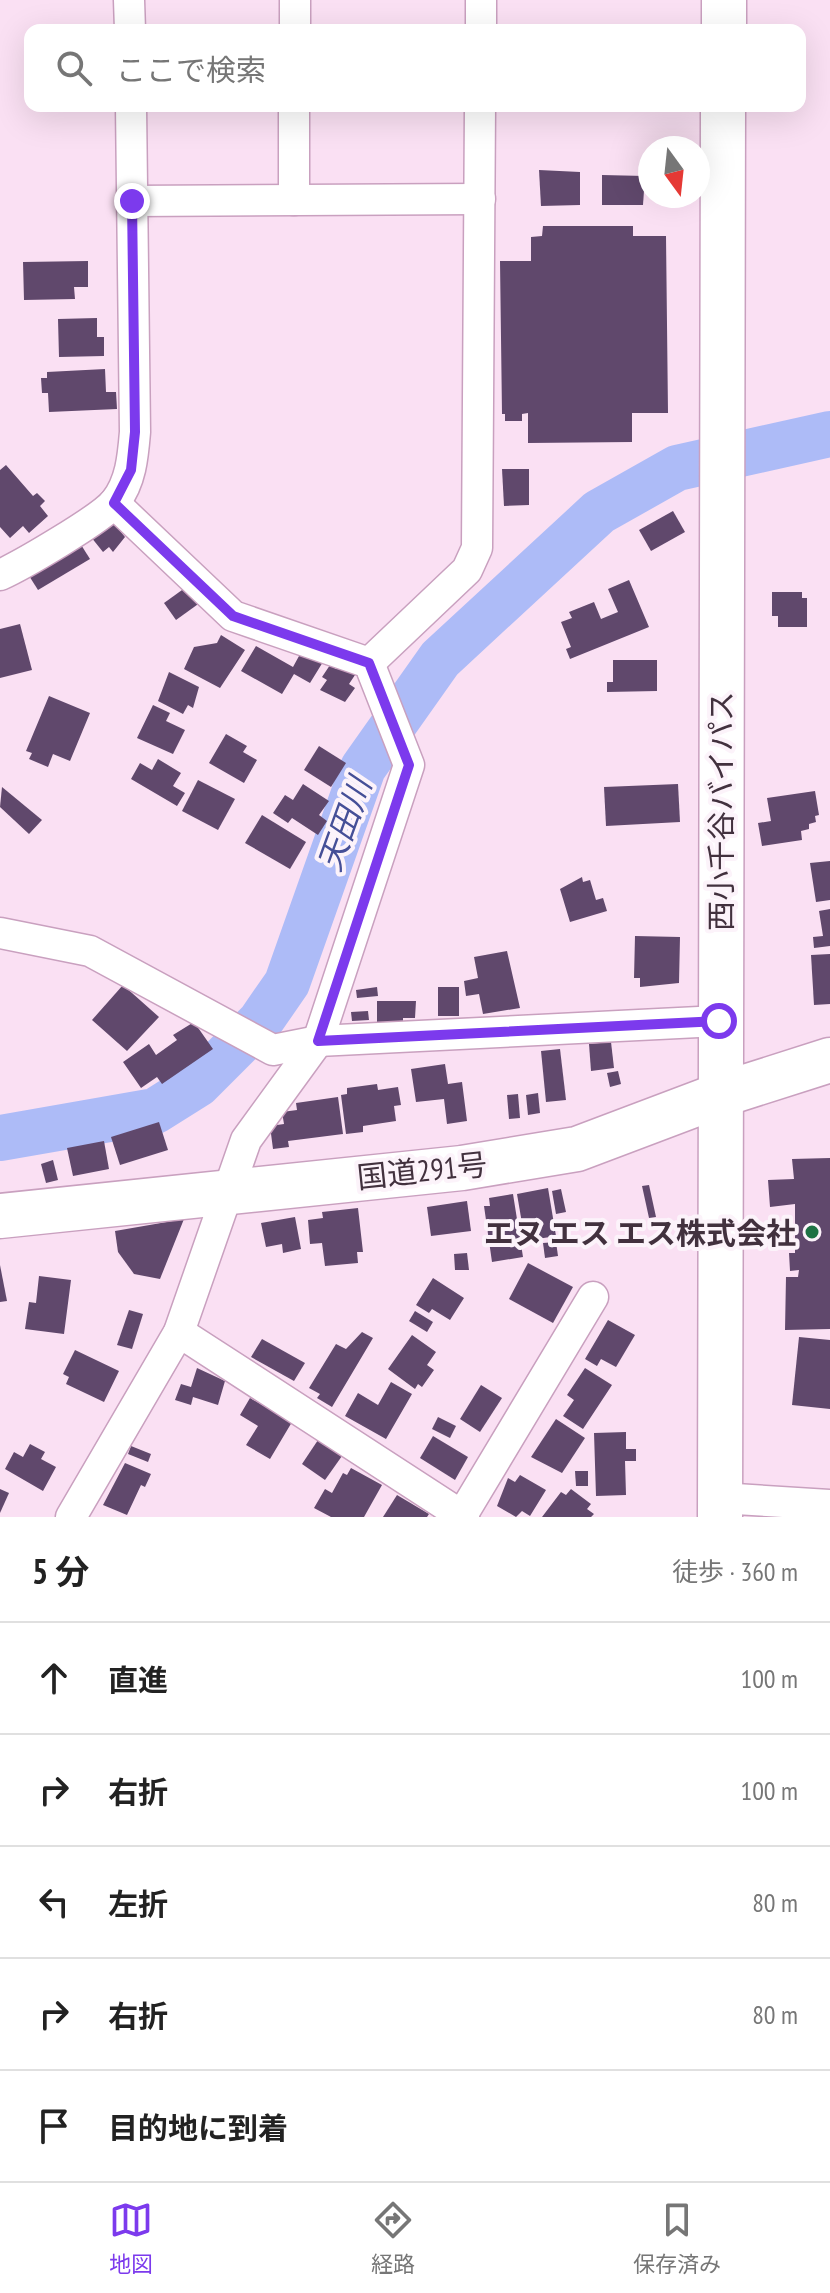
<!DOCTYPE html>
<html lang="ja">
<meta charset="utf-8">
<style>
:root{--surface:#fff;--page:#f6f6f6;--text:#222;--muted:#767676;--line:#e0e0e0;--accent:#7c3aed}
body{margin:0;font-family:"PT Sans Narrow","Noto Sans JP",sans-serif;background:var(--page);color:var(--text)}
.compass{position:absolute;left:638px;top:136px;width:72px;height:72px;border-radius:50%;background:var(--surface);box-shadow:0 8px 32px #0002;rotate:165deg}
.stop{position:absolute;width:24px;height:24px;margin:-18px;border:6px solid #7c3aed;border-radius:50%;background:#fff}
.stop.end{background:#7c3aed;border-color:#fff;box-shadow:0 2px 8px #0008}
.list{margin:0;padding:0;list-style:none}
h2{display:flex;justify-content:space-between;align-items:center;height:104px;margin:0;padding:0 32px;font-size:34px}
h2 small{font-size:26px;font-weight:400;color:var(--muted)}
.list li{display:grid;grid-template-columns:52px 1fr auto;gap:24px;align-items:center;box-sizing:border-box;height:112px;padding:0 32px;border-top:2px solid var(--line)}
.list b{display:block;font-size:30px;white-space:nowrap}
.list em{font-size:26px;font-style:normal;color:var(--muted)}
.icon{flex:none;width:44px;height:44px;fill:none;stroke:currentColor;stroke-width:2;stroke-linecap:round;stroke-linejoin:round}
.map{position:relative;flex:none;width:830px;height:1517px;overflow:hidden}
.search{position:absolute;background:var(--surface);box-shadow:0 8px 32px #0002;left:24px;right:24px;top:24px;height:88px;display:flex;align-items:center;gap:20px;box-sizing:border-box;padding:0 28px;border-radius:16px;color:var(--muted);font-size:30px}
.sheet{height:664px;background:var(--surface)}
nav{display:flex;justify-content:space-around;align-items:center;box-sizing:border-box;height:112px;border-top:2px solid var(--line);background:var(--surface);font-size:22px;color:var(--muted)}
nav a{display:grid;justify-items:center;gap:4px}
nav .on{color:var(--accent)}
.map>svg:first-child{display:block}
.lines{fill:none;stroke-linecap:round;stroke-linejoin:round}
.river{stroke:#adbbf7;stroke-width:46}
.building{fill:#60486c}
.minor-casing{stroke:#c9a0bf;stroke-width:33}
.trunk-casing{stroke:#c9a0bf;stroke-width:47}
.minor{stroke:#fff;stroke-width:30}
.trunk{stroke:#fff;stroke-width:44}
.route{stroke:#7c3aed;stroke-width:10}
.poi-dot{fill:#1e7244;stroke:#fcf3fa;stroke-width:3}
.labels{text-anchor:middle;dominant-baseline:central;stroke-width:8;stroke-linejoin:round;paint-order:stroke}
.street-label{font-size:30px;fill:#42313e;stroke:#fcf3fa}
.poi-label{font-size:30px;font-weight:bold;fill:#42313e;stroke:#fcf3fa;text-anchor:end}
.water-label{font-size:32px;font-style:italic;fill:#454f97;stroke:#fcf3fa}
</style>
<div class="map">
<svg width="830" height="1517" viewBox="0 0 830 1517">
<rect width="100%" height="100%" fill="#fae0f3"/>
<g class="lines">
<!-- river -->
<path class="river" d="M0 1138 155 1111 198 1084 260 1022 287 983 363 768 440 659 599 512 677 468 830 434"/>
</g>
<!-- building -->
<g class="building">
<path d="M539 170 580 172V205L541 206Z"/>
<path d="M602 175 645 176 643 205H602Z"/>
<path d="M543 226H633V236H666L668 413H632V442L528 443V413L522 414V421H505V414H502L500 261H531V237L542 236Z"/>
<path d="M88 261V287H74L75 299 24 300 23 262Z"/>
<path d="M97 318V337H104V356L59 357 58 319Z"/>
<path d="M105 369 106 392H116L117 409 49 412 48 393H42L41 378H47V372Z"/>
<path d="M6 465 33 496 37 493 45 501 40 506 48 516 29 533 23 526 10 538 0 527V470Z"/>
<path d="M502 469H529V505L504 506Z"/>
<path d="M673 511 685 532 651 551 639 530Z"/>
<path d="M108 516 125 537 113 552 109 547 103 552 87 532Z"/>
<path d="M78 540 90 559 38 590 26 571Z"/>
<path d="M629 580 649 627 570 659 566 649 571 647 561 622 572 618 569 612 594 602 601 619 618 612 608 589Z"/>
<path d="M189 585 201 602 176 620 164 603Z"/>
<path d="M772 592H802V598H807V627H778V616H772Z"/>
<path d="M20 624 32 670 0 678V629Z"/>
<path d="M221 635 245 650 220 688 184 669 194 647 217 643Z"/>
<path d="M305 645 326 657 310 683 294 674 282 694 241 671 256 646 293 667Z"/>
<path d="M344 659 359 669 349 684 355 688 345 702 320 690 327 680 322 677 330 665 336 669Z"/>
<path d="M613 660H657V691L607 692V682H613Z"/>
<path d="M169 672 199 687 193 708 188 705 183 714 158 701Z"/>
<path d="M49 696 90 713 70 761 53 754 48 767 29 759 32 753 26 751Z"/>
<path d="M153 705 170 713 166 721 185 730 173 754 137 738Z"/>
<path d="M226 734 247 746 243 752 257 760 244 783 209 763Z"/>
<path d="M319 746 346 763 331 787 304 770Z"/>
<path d="M158 759 181 773 173 786 185 793 177 806 131 779 140 763 152 770Z"/>
<path d="M198 780 235 799 218 830 182 811Z"/>
<path d="M303 784 329 801 319 815 327 821 318 835 292 818 288 823 273 813 285 795 293 800Z"/>
<path d="M678 784 680 822 606 826 604 787Z"/>
<path d="M2 787 42 820 29 834 0 807Z"/>
<path d="M815 791 819 815 815 816 816 822 809 824V829L801 831 802 840 762 846 758 823 771 821 767 798Z"/>
<path d="M262 815 306 842 290 869 245 843Z"/>
<path d="M830 861V900L816 902 810 863Z"/>
<path d="M582 877 583 882 590 880 596 900 603 898 607 911 570 922 560 889Z"/>
<path d="M830 909V946L814 948 813 937 823 936 819 911Z"/>
<path d="M635 936 680 937 679 983 640 987V978H634Z"/>
<path d="M507 951 520 1008 483 1014 479 994 466 996 464 981 478 978 474 957Z"/>
<path d="M830 954V1004L814 1005 811 955Z"/>
<path d="M123 985 159 1017 127 1051 92 1020Z"/>
<path d="M377 987 378 996 357 998 356 990Z"/>
<rect x="438" y="987" width="21" height="29"/>
<path d="M377 1001H416L415 1018H403V1023L377 1022Z"/>
<path d="M368 1011 369 1020 352 1021 351 1012Z"/>
<path d="M194 1022 213 1049 162 1084 157 1077 141 1088 123 1062 149 1044 156 1055 177 1040 173 1035Z"/>
<path d="M611 1042 614 1068 591 1071 589 1044Z"/>
<path d="M560 1049 566 1100 546 1102 541 1051Z"/>
<path d="M445 1064 448 1084 462 1082 467 1121 447 1124 444 1099 416 1102 411 1069Z"/>
<path d="M618 1071 621 1084 610 1087 607 1073Z"/>
<path d="M377 1084 378 1090 398 1087 401 1105 394 1106 396 1121 363 1126V1132L346 1134 341 1095 347 1094V1088Z"/>
<path d="M538 1093 540 1113 528 1115 526 1095Z"/>
<path d="M518 1094 520 1118 509 1119 507 1095Z"/>
<path d="M338 1097 343 1134 288 1141 289 1147 273 1149 270 1126 284 1124 282 1112 297 1110 296 1103Z"/>
<path d="M159 1122 168 1150 120 1165 111 1137Z"/>
<path d="M104 1141 109 1169 73 1176 67 1148Z"/>
<path d="M830 1158V1329L785 1330 786 1277H798L799 1270 790 1271 789 1253H795V1204L770 1207 768 1180 794 1179 792 1159Z"/>
<path d="M53 1160 58 1180 46 1183 41 1164Z"/>
<path d="M649 1185 656 1217 649 1218 642 1186Z"/>
<path d="M548 1188 556 1236 525 1241 517 1194Z"/>
<path d="M561 1189 566 1212 556 1214 552 1191Z"/>
<path d="M513 1194 523 1257 492 1262 484 1206H490L489 1198Z"/>
<path d="M467 1201 471 1231 431 1236 427 1207Z"/>
<path d="M358 1208 363 1252H357L358 1263 325 1266 322 1243 310 1244 308 1220 323 1218 322 1212Z"/>
<path d="M295 1217 301 1249 283 1253 282 1244 266 1247 261 1223Z"/>
<path d="M184 1219 160 1279 134 1274 118 1252 115 1231Z"/>
<path d="M556 1242 558 1256 545 1258 543 1243Z"/>
<path d="M467 1253 469 1270H455L454 1254Z"/>
<path d="M528 1263 573 1287 553 1323 509 1299Z"/>
<path d="M0 1265 7 1301 0 1302Z"/>
<path d="M39 1276 71 1280 64 1334 25 1329 29 1302 36 1303Z"/>
<path d="M433 1278 464 1298 450 1320 432 1309 429 1313 416 1305Z"/>
<path d="M129 1310 143 1314 132 1349 117 1345Z"/>
<path d="M415 1311 433 1322 427 1332 409 1321Z"/>
<path d="M608 1320 635 1335 616 1367 601 1359 597 1366 585 1359Z"/>
<path d="M362 1332 373 1338 332 1407 317 1398 320 1394 309 1388 336 1344 346 1349Z"/>
<path d="M412 1335 436 1352 427 1365 434 1370 422 1387 418 1384 415 1389 388 1369Z"/>
<path d="M799 1337 830 1340V1409L792 1405Z"/>
<path d="M262 1339 305 1363 294 1381 251 1357Z"/>
<path d="M75 1350 119 1371 104 1402 66 1384 69 1377 63 1374Z"/>
<path d="M197 1368 225 1381 218 1405 193 1397 191 1405 175 1400 181 1384 191 1387Z"/>
<path d="M585 1368 612 1385 583 1429 563 1416 574 1400 567 1395Z"/>
<path d="M391 1382 412 1394 386 1439 345 1416 358 1393 378 1405Z"/>
<path d="M481 1385 502 1398 480 1432 460 1419Z"/>
<path d="M250 1398 292 1422 270 1459 246 1445 258 1426 240 1415Z"/>
<path d="M438 1417 456 1426 450 1438 432 1429Z"/>
<path d="M556 1419 585 1438 562 1473 531 1457Z"/>
<path d="M626 1432V1449H636V1461H625L626 1495 596 1496 594 1433Z"/>
<path d="M433 1436 468 1457 455 1480 420 1458Z"/>
<path d="M318 1440 342 1456 325 1480 302 1464Z"/>
<path d="M30 1444 45 1452 41 1459 56 1467 43 1491 5 1469 14 1452 23 1457Z"/>
<path d="M131 1446 151 1454 148 1462 128 1454Z"/>
<path d="M125 1463 151 1474 145 1487 141 1485 127 1515 103 1505Z"/>
<path d="M351 1468 382 1485 364 1517H331L314 1508 325 1489 332 1493 343 1473 347 1475Z"/>
<path d="M575 1471H588V1486H576Z"/>
<path d="M520 1475 546 1490 530 1516 522 1511 516 1517 497 1506 508 1478 515 1482Z"/>
<path d="M0 1489 9 1493 0 1513Z"/>
<path d="M571 1489 591 1504 587 1509 594 1514 591 1517H542L561 1492 566 1495Z"/>
<path d="M397 1495 429 1514 427 1517H383Z"/>
</g>
<g class="lines">
<defs>
<g id="minor">
<path d="M129 0 130 30"/>
<path d="M295 30V0"/>
<path d="M481 30V0"/>
<path d="M294 200V106"/>
<path d="M132 201 480 199"/>
<path d="M0 575C22 565 101 519 115 502 131 482 133 456 135 432L131 106"/>
<path d="M369 663 467 570 477 548 480 106"/>
<path d="M0 933 90 951 273 1050 318 1041 719 1021"/>
<path d="M179 1332 464 1517"/>
<path d="M720 1498 830 1505"/>
<path d="M71 1517 179 1332 246 1140 318 1041 409 765 369 663 233 616 114 503"/>
<path d="M461 1517 593 1297"/>
</g>
<g id="trunk">
<path d="M724 30V0"/>
<path d="M0 1216 462 1168 577 1149 720 1095 830 1060"/>
<path d="M720 1517 723 106"/>
</g>
</defs>
<!-- minor casing -->
<use href="#minor" class="minor-casing"/>
<!-- trunk casing -->
<use href="#trunk" class="trunk-casing"/>
<!-- minor -->
<use href="#minor" class="minor"/>
<!-- trunk -->
<use href="#trunk" class="trunk"/>
</g>
<g class="lines">
<!-- route -->
<path class="route" d="M132 201 135 432 131 470 114 503 233 616 369 663 409 765 318 1041 719 1021"/>
</g>
<!-- markers -->
<circle class="poi-dot" cx="812" cy="1232" r="8"/>
<g class="labels">
<!-- street labels -->
<g class="street-label">
<text transform="translate(720 811) rotate(-90)">西小千谷バイパス</text>
<text transform="translate(422 1170) rotate(-6)">国道291号</text>
</g>
<!-- poi labels -->
<g class="poi-label">
<text x="796" y="1232">エヌ エス エス株式会社</text>
</g>
<!-- water labels -->
<g class="water-label">
<text transform="translate(344 824) rotate(-70)">天田川</text>
</g>
</g>
</svg>
<svg class="compass" viewBox="-18 -18 36 36"><path d="M0-13l5 13h-10z" fill="#e53935"/><path d="M0 13l5-13h-10z" fill="#767676"/></svg>
<div class="stop" style="left:719px;top:1021px"></div>
<div class="stop end" style="left:132px;top:201px"></div>
<div class="search"><svg class="icon" aria-label="search" viewBox="0 0 24 24"><circle cx="10" cy="10" r="6"/><path d="M15 15l6 6"/></svg>ここで検索</div>
</div>
<section class="sheet">
<h2>5 分<small>徒歩 · 360 m</small></h2>
<ul class="list">
<li><svg class="icon" aria-label="ahead" viewBox="0 0 24 24"><path d="M12 20V5M6 11l6-6 6 6"/></svg><div><b>直進</b></div><em>100 m</em></li>
<li><svg class="icon" aria-label="right" viewBox="0 0 24 24"><path d="M7 20v-9h11M14 6l5 5-5 5"/></svg><div><b>右折</b></div><em>100 m</em></li>
<li><svg class="icon" aria-label="left" viewBox="0 0 24 24"><path d="M17 20v-9H6M10 6l-5 5 5 5"/></svg><div><b>左折</b></div><em>80 m</em></li>
<li><svg class="icon" aria-label="right" viewBox="0 0 24 24"><path d="M7 20v-9h11M14 6l5 5-5 5"/></svg><div><b>右折</b></div><em>80 m</em></li>
<li><svg class="icon" aria-label="arrive" viewBox="0 0 24 24"><path d="M6 21V4h12l-3 4 3 4H6"/></svg><div><b>目的地に到着</b></div></li>
</ul>
</section>
<nav>
<a class="on"><svg class="icon" aria-label="map" viewBox="0 0 24 24"><path d="M3 6l6-2 6 2 6-2v14l-6 2-6-2-6 2zM9 4v14M15 6v14"/></svg>地図</a>
<a><svg class="icon" aria-label="directions" viewBox="0 0 24 24"><path d="M12 3l9 9-9 9-9-9zM9 14v-3h6M13 9l2 2-2 2"/></svg>経路</a>
<a><svg class="icon" aria-label="saved" viewBox="0 0 24 24"><path d="M7 4h10v16l-5-4-5 4z"/></svg>保存済み</a>
</nav>
